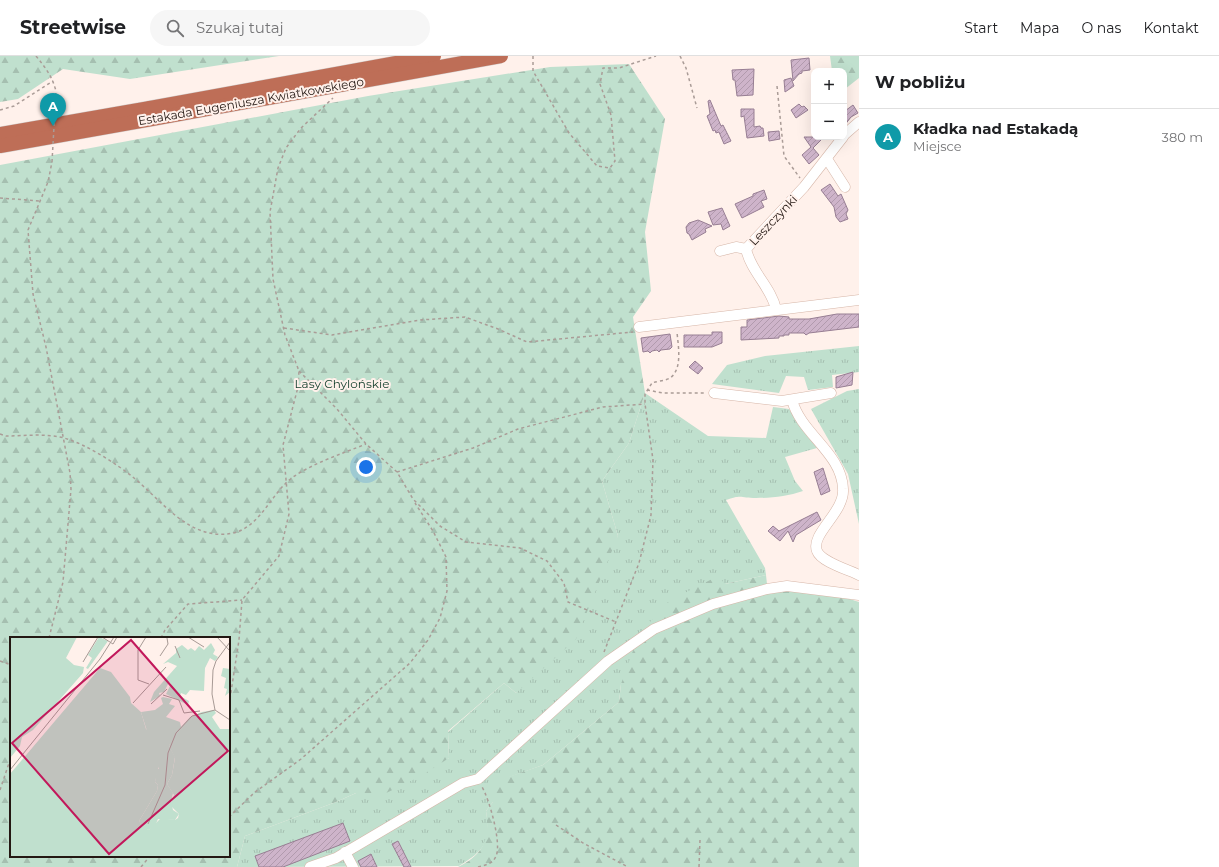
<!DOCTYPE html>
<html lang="pl">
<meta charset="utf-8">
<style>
:root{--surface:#fff;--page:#f6f6f6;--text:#202124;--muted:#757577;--line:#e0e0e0;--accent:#2b6854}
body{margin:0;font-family:Montserrat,sans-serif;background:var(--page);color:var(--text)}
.controls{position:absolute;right:12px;top:12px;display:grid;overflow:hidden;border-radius:8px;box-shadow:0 4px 16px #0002}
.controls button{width:36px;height:36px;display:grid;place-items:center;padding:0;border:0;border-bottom:1px solid var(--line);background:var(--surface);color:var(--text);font:20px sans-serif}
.you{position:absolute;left:366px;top:411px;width:14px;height:14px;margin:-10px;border:3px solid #fff;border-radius:50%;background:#1a73e8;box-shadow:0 0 0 6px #1a73e833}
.badge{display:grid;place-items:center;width:26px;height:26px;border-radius:50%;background:var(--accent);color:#fff;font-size:13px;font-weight:700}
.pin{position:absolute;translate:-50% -33px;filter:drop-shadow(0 1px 2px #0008)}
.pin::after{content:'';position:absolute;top:21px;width:14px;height:12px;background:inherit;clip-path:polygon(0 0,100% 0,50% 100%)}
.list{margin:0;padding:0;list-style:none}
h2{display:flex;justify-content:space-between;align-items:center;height:52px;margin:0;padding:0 16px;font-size:17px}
h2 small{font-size:13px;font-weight:400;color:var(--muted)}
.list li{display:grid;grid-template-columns:26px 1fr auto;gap:12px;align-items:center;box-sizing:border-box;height:56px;padding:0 16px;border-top:1px solid var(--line)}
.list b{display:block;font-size:15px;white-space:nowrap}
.list p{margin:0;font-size:13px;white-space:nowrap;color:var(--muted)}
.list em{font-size:13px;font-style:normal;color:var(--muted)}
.icon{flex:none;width:22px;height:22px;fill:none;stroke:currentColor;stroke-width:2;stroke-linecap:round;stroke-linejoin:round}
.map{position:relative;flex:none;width:859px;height:811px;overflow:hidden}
header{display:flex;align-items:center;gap:24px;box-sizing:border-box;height:56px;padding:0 20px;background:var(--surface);border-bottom:1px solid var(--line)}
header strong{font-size:19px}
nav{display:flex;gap:22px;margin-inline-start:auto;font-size:14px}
.search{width:280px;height:36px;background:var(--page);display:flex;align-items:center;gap:10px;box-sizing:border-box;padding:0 14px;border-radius:22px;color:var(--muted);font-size:15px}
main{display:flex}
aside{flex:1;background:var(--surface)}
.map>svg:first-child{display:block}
.grass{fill:url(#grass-tufts)}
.forest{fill:url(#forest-firs);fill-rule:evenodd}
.building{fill:url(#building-hatch);stroke:#977e93}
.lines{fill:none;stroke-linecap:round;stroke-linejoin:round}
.minor-casing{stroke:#d6b6a8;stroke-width:11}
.highway-casing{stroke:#d3d1d0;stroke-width:15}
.path{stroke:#aa9c97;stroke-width:1.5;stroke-dasharray:3 3;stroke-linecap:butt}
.minor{stroke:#fff;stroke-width:10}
.highway{stroke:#be6e57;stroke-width:14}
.highway-bridge-casing{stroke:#d3d1d0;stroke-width:15;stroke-linecap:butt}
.path-bridge{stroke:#aa9c97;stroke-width:1.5;stroke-dasharray:3 3;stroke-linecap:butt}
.highway-bridge{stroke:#be6e57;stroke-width:14}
.labels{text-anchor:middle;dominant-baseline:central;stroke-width:4;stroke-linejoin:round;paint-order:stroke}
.street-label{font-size:12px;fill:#241813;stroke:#fff1eb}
.park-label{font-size:12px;fill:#103d2a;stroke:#fff1eb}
.inset-road{fill:none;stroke:#a79a95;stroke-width:1}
.view{fill:#c2185b;fill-opacity:0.15;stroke:#c2185b;stroke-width:2}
.inset-edge{fill:none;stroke:#241813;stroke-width:2}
</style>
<header>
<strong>Streetwise</strong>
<div class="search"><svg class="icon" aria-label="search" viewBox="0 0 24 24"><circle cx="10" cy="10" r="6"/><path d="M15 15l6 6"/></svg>Szukaj tutaj</div>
<nav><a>Start</a><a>Mapa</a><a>O nas</a><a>Kontakt</a></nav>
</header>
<main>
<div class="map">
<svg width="859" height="811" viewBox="0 0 859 811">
<defs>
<pattern id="grass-tufts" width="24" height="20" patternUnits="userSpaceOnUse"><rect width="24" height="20" fill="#c0e0ce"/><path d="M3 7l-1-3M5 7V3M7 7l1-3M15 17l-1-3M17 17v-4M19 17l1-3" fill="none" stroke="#a5bfb0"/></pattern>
<pattern id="forest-firs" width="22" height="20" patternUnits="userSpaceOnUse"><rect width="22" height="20" fill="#c0e0ce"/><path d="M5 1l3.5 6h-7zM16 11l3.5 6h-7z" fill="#a5bfb0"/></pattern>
<pattern id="building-hatch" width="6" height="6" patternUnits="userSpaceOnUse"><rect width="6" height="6" fill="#ceb4ca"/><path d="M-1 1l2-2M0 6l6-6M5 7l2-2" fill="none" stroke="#b19aad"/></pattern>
</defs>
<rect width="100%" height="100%" fill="#fff1eb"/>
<!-- grass -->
<g class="grass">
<path d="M859 290V316L832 319 833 331 808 334 804 321 786 320 779 337 712 328 727 309 765 300Z"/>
<path d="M859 333V468L848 418 811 353 847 335Z"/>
<path d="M645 337 708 380 766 382 773 351 789 353 817 392 785 401 795 425 803 435C788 440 773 442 756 442 741 442 742 438 726 444L765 512 766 519 725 528 621 628 619 646 543 709 493 727V746L486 755C491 786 485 794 459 810L237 811 245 780 336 746 356 737H369L449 702 448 676 504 627 516 637 618 480 602 425 629 387Z"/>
</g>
<!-- forest -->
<g class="forest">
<path d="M0 0H279L130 23 63 13 18 43 0 46Z"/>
<path d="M830 0H859V22L845 33 844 15H832Z"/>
<path d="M629 8 665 63 645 176 651 235 633 261 645 337 629 387 602 425 618 480 576 583 516 637 504 627 448 675 449 702 421 720 378 741 369 737H356L336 746 245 780 237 811H0V109L368 40 550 11ZM11 582H229V800H11Z"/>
<path d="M766 519 767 528 828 536 859 546V811H458C484 798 490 784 486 755L493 746V726L543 709 619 646 621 628 639 578 669 545 718 520 725 528Z"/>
</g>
<!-- building -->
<g class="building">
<path d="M809 2 810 14 802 15V17L799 18 793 25 791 4Z"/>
<path d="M754 13 753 39 737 40 735 24H733L732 14Z"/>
<path d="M791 22 794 30 785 36 784 24Z"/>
<path d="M710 44 721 70 723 69 731 85 724 88 719 76 716 77 715 74 713 75 707 60 710 58 708 45Z"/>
<path d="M799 48 802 51 804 50 808 54 796 62 791 54Z"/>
<path d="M853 49 858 57 851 61 844 70V54L845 55Z"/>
<path d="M741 53H754V71L760 70 761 72H763L764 80 747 82 744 60 741 61Z"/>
<path d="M779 75 780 83 769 85 768 76Z"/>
<path d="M804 81H824L813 92 819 99 809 108 802 99 811 91Z"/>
<path d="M830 128 838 140 841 138 848 154 846 158 848 163 840 166 836 161 834 151 821 134Z"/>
<path d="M764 134 767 143 761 145 764 151 742 162 735 148 753 140V138Z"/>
<path d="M722 152 730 170 723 174 721 168 713 169 708 156Z"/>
<path d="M698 164 712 170 705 173 706 176 692 184 689 178 687 177 686 171 689 167Z"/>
<path d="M837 258H859V271L809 277 806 279 804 277H789V279H784V280H779V282L741 284V271H747V264L779 260 789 261V263H809Z"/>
<path d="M712 276H722V287L712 291H684V279H712Z"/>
<path d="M670 278 672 291 670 293 661 294 659 296 657 294 652 295 650 297 648 295 643 296 641 282Z"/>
<path d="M695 305 703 312 698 318 689 311Z"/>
<path d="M853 316 852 329 836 332V321Z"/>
<path d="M823 412 830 435 821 439 814 416Z"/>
<path d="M817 456 821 464 796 479 793 486 788 475 780 485 768 475 773 470 779 475Z"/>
<path d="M343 767 350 785 283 811H259L255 800Z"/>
<path d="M398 785 411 811H404L392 788Z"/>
<path d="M371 798 377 811H361L358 805Z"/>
</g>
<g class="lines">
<defs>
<g id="minor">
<path d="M844 79 859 66"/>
<path d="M827 103 845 131"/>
<path d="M720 195 736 191 746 193"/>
<path d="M776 253C771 231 751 216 746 193L804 131 843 81"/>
<path d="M639 271 859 244"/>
<path d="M714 337 782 345 831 337"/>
<path d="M792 344C801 378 842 397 843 433 845 456 810 478 817 495 821 506 849 514 859 519"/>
<path d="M345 796 353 811"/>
<path d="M310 811 336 802 463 727 478 723 608 605 654 573 713 548 767 533 787 530 859 539"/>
</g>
<g id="highway">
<path d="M0 78 150 52"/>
<path d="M0 90 152 63"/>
</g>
</defs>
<!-- minor casing -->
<use href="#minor" class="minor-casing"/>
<!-- highway casing -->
<use href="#highway" class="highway-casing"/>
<!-- path -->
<g class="path">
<path d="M36 0C45 11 52 20 56 35"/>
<path d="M533 0V15L569 77 597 110 610 112 615 105 611 59 600 28 603 12H619L656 0"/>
<path d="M680 0 686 12 697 52"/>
<path d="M777 30 784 100 800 122"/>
<path d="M0 54 14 50 53 25"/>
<path d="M0 142 40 145"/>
<path d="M284 272 332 279 420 264 465 261 498 273 527 286 633 276"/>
<path d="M299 315 337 353 366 388 397 416 413 443 440 470 466 486 520 492 547 505 564 527 568 546 616 566"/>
<path d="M647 334 663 337H705"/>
<path d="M0 378 6 380C24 380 46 377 64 382 86 388 117 408 134 422 163 446 191 486 233 477 257 472 269 444 285 428 301 411 344 397 366 388"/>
<path d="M397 416 473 392 518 373 603 351 645 348"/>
<path d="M49 582 63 526 71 433 70 417 46 291 33 238 28 174 48 126 52 106"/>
<path d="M161 582 165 574 188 548 242 544"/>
<path d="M604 596 639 507 651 459 653 404 645 348V338L652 327C657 325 665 325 670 322 683 313 678 289 677 276"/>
<path d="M0 605 11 609"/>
<path d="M229 649 239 584 242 544 279 500 289 458 283 389 298 331 299 315 285 279 273 223 270 156 278 112 286 92 301 72 333 42"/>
<path d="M0 734 11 701"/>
<path d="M229 761 255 736 301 703 410 607 428 584 440 562 447 535 446 501 433 475 415 447"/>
<path d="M556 769 583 787 628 811"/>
<path d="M141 811 150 800"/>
<path d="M478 811C485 809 493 808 496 800 502 788 489 742 482 731"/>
<path d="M699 811 700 784"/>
</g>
<!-- minor -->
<use href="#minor" class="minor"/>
<!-- highway -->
<use href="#highway" class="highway"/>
<defs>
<g id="highway-bridge">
<path d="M150 52 434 0"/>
<path d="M152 63 501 0"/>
</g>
</defs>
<!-- highway-bridge casing -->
<use href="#highway-bridge" class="highway-bridge-casing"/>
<!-- path-bridge -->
<path class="path-bridge" d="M52 106 56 35"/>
<!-- highway-bridge -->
<use href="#highway-bridge" class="highway-bridge"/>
</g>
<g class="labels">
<!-- street labels -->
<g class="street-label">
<text transform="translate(251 45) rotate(-10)">Estakada Eugeniusza Kwiatkowskiego</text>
<text transform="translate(773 164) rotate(-47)">Leszczynki</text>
</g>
<!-- park labels -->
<g class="park-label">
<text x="342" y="327">Lasy Chylońskie</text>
</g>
</g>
<!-- overview -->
<g transform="translate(10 581)">
<rect width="220" height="220" fill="#fff1eb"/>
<path d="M89 0 98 4 78 32 76 31 82 21 78 18ZM201 6 205 13 203 17 208 20 205 24 200 21 195 31 194 54 180 53 176 58 171 56 170 59 179 64 178 68 156 57 161 47 159 45 154 55 149 56 150 59 140 65 144 55 167 29 158 25 153 27 166 16V12L172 8 178 13 181 11 185 14 189 9 194 13ZM153 60 162 62 159 67 165 69 156 80 170 85 159 109 165 120 162 138 157 147 163 156 161 165 163 173 169 177 165 183 148 182 145 189 139 193 133 191 129 184 147 154 148 148 145 145 147 132H149L131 75 145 73 153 67 151 61Z" fill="#c0e0ce"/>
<path d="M0 0H67L56 21 64 28 74 30 73 36 23 93 12 100 10 109 0 121ZM90 31 101 35 120 60 121 66 131 75 136 92 145 98 152 117 145 145 148 148 147 154 129 184 133 190 139 193 151 181 165 183 168 181 169 177 160 168 164 158 157 147 162 138 165 121 159 109 164 91 170 85 171 90 180 80 192 75 204 73 206 76 202 80 210 92H220V220H0V137ZM213 31 220 32V55L215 59 217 52 214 51 216 41 211 39Z" fill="#c0e0ce"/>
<path class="inset-road" d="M92 0 103 7 107 0M136 0 128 13V43L139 47M155 0H168M178 0 194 10M207 0 220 14M165 9 170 21M150 19 158 7 157 1M73 25 88 0M153 58 169 63 174 76 190 74M123 66 156 30M141 67 157 52M205 73 220 83M0 133 90 22 104 0M138 187 155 148 158 116 166 96 182 79 205 73 202 57 203 33 206 24 220 5"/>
<path class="view" d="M121 3 218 114 99 217 2 106Z"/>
<rect width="220" height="220" class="inset-edge"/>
</g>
</svg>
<div class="controls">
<button>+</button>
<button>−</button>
</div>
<div class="you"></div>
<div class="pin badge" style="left:53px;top:70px;background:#0f9aa8">A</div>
</div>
<aside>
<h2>W pobliżu<small></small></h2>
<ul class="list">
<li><span class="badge" style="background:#0f9aa8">A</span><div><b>Kładka nad Estakadą</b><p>Miejsce</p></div><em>380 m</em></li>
</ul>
</aside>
</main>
